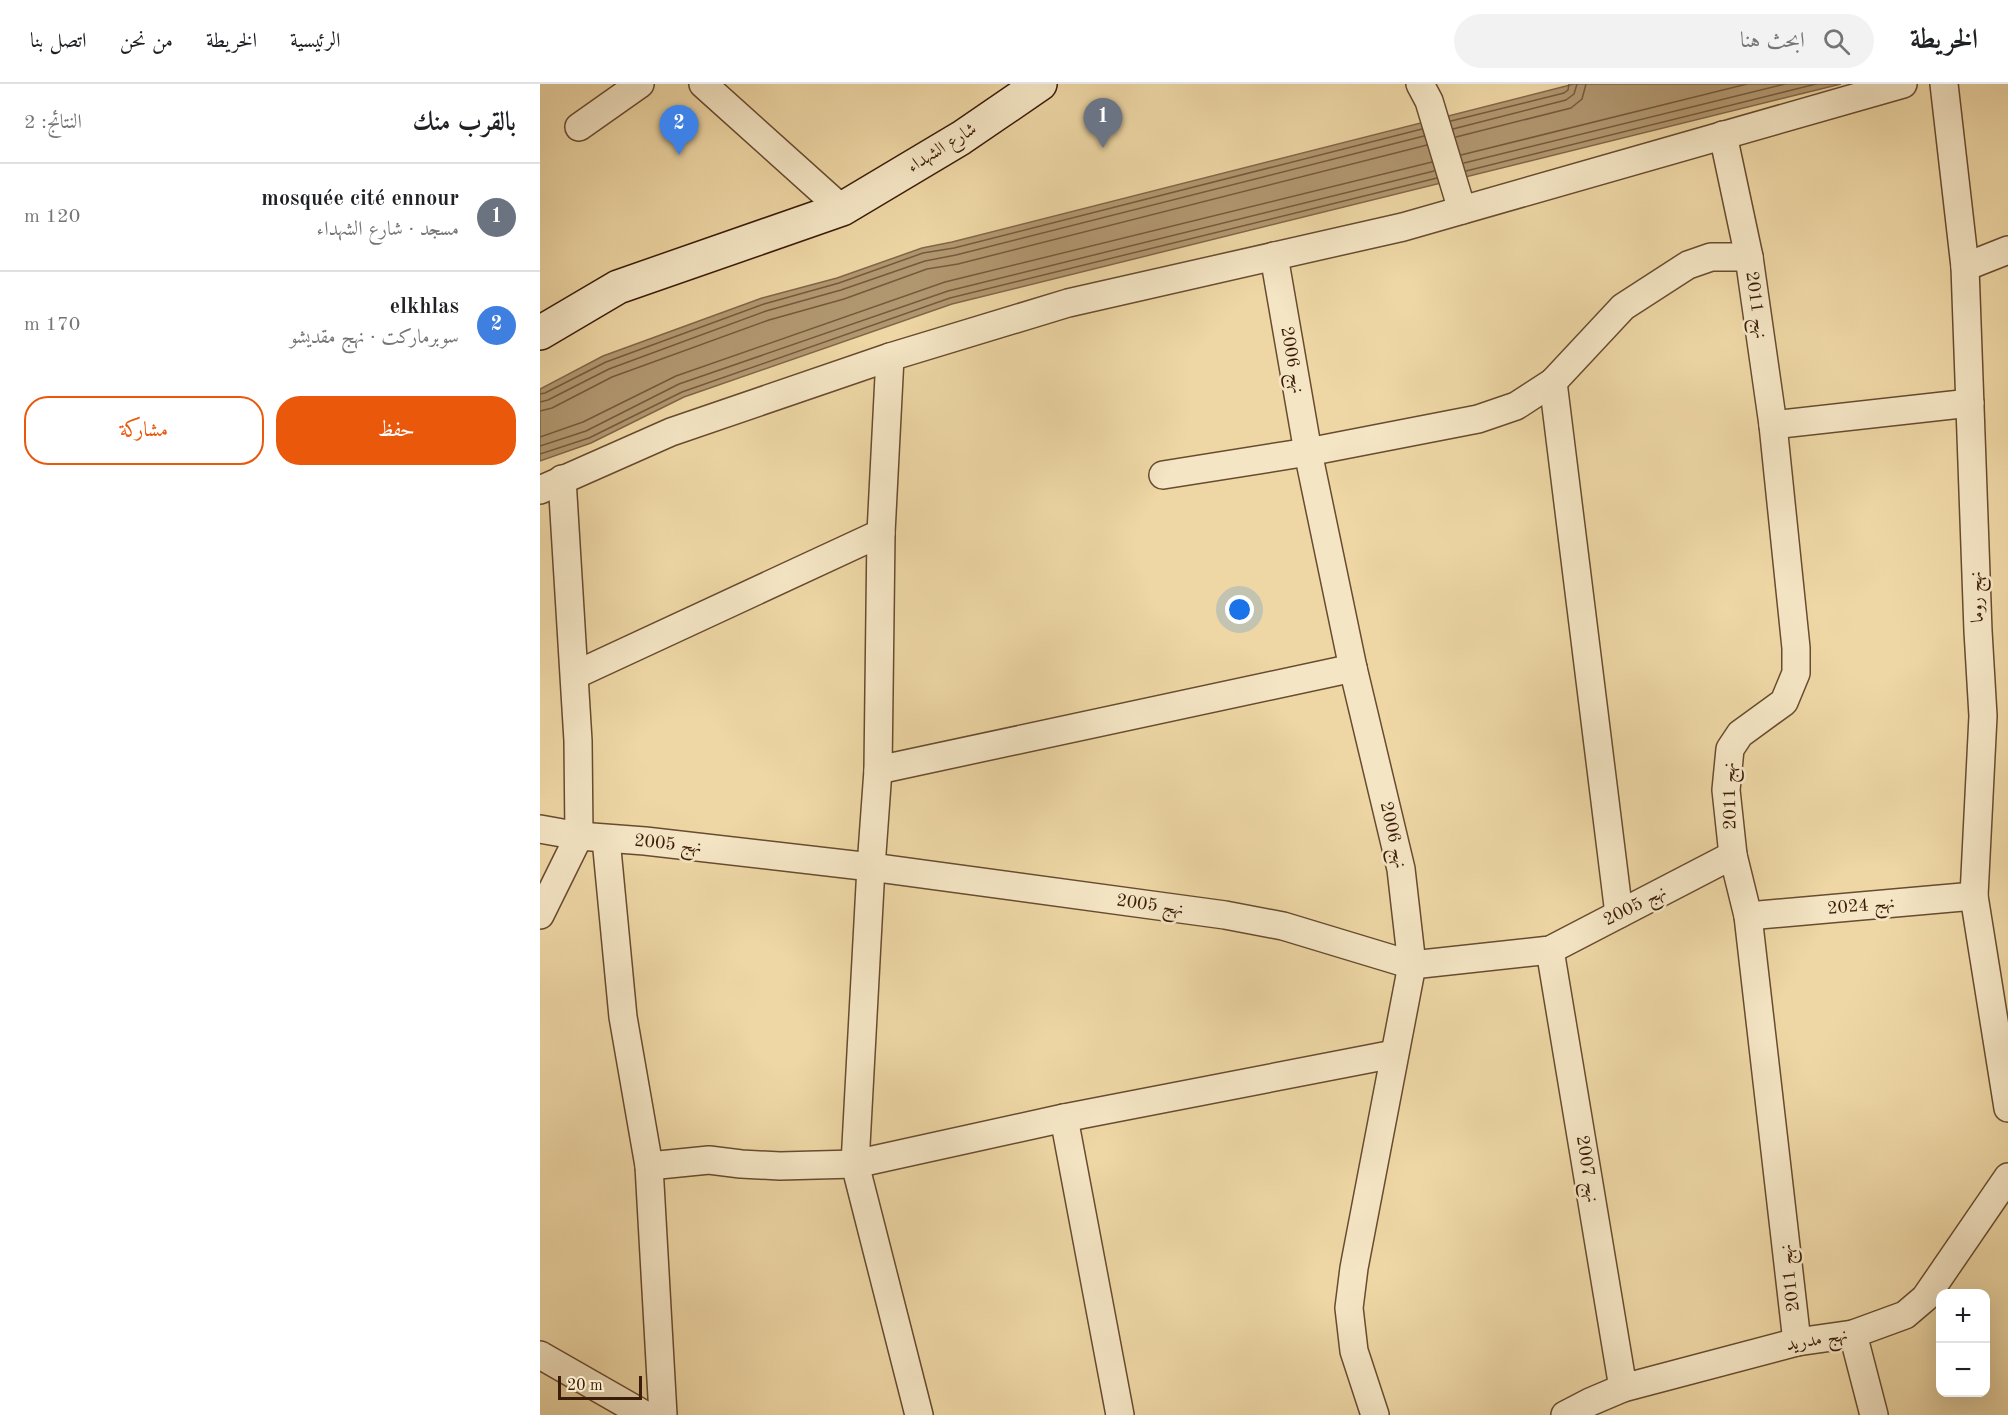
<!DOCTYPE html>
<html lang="ar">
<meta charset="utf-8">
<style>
:root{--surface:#fff;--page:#f2f2f2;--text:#202124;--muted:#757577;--line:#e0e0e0;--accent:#ea580c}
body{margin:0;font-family:"Old Standard TT",Amiri,serif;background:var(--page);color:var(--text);direction:rtl}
.controls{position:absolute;right:18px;bottom:18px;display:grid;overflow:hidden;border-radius:12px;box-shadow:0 6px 24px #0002}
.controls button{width:54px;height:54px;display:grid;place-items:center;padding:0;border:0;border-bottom:2px solid var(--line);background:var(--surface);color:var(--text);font:30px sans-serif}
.scale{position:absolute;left:18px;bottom:15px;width:84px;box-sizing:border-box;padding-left:6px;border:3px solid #3b1c09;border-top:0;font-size:16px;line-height:21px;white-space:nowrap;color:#3b1c09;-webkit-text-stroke:4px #f4e5c4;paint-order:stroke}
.you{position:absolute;left:700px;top:526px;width:21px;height:21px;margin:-15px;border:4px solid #fff;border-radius:50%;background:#1a73e8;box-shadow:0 0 0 9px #1a73e833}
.badge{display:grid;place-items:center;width:39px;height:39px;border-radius:50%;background:var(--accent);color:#fff;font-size:20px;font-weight:700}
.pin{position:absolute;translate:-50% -50px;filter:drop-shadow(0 2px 3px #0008)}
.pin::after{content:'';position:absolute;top:32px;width:21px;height:18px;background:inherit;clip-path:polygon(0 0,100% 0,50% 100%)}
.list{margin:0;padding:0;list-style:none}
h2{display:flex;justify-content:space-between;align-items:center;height:78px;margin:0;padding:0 24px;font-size:26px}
h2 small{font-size:20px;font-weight:400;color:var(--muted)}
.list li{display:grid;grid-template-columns:39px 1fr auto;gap:18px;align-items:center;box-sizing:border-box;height:108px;padding:0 24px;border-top:2px solid var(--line)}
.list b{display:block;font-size:22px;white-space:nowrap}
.list p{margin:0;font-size:20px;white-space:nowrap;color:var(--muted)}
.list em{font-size:20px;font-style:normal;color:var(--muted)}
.actions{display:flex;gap:12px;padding:18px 24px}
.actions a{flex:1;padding:14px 0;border:2px solid var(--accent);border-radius:24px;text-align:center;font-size:21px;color:var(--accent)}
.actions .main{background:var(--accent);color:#fff}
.icon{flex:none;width:33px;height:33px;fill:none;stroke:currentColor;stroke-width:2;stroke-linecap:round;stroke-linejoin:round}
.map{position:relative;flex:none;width:1468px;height:1331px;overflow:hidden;direction:ltr}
header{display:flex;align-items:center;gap:36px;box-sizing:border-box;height:84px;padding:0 30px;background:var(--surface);border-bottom:2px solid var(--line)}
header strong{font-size:28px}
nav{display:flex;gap:33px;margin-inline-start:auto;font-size:21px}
.search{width:420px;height:54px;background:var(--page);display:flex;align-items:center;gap:15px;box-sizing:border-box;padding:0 21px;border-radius:33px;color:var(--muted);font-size:22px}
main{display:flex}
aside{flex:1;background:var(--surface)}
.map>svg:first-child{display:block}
.water{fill:#b19770;stroke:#826647;stroke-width:1.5}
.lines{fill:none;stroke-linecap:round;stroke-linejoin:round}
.shore{stroke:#765a3c;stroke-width:1.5}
.minor-casing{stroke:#684b30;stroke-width:30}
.secondary-casing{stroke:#3b1c09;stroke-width:36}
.minor{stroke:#f4e5c4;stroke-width:27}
.secondary{stroke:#f4e5c4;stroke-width:33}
.labels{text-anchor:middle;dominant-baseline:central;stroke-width:5;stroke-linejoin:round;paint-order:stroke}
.street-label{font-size:18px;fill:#3b1c09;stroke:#f4e5c4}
</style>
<header>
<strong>الخريطة</strong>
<div class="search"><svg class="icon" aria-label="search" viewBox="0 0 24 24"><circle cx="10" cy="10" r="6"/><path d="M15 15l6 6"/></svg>ابحث هنا</div>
<nav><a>الرئيسية</a><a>الخريطة</a><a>من نحن</a><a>اتصل بنا</a></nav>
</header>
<main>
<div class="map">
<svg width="1468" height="1331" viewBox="0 0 1468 1331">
<rect width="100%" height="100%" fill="#eed7a5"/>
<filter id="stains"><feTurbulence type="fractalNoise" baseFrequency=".00333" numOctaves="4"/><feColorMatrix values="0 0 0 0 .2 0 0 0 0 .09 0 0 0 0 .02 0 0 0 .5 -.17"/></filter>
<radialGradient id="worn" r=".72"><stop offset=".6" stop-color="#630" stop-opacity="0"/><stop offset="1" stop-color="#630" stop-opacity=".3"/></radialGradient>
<!-- water -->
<path class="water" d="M1034 0H1301L412 220 144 313 51 359 0 377V305L63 272 222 214 297 194 382 164 412 158Z"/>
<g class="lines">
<!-- shore -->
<g class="shore">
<path d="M911 37 1024 9 1028 6 1029 0"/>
<path d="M913 45 1026 16 1034 10 1037 0"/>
<path d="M916 53 1031 24 1042 15 1046 0"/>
<path d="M921 71 1207 0"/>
<path d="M924 79 1245 0"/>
<path d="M926 87 1276 0"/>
<path d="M0 310 5 309 66 278 224 220 299 199 383 169 414 164 882 45"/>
<path d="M0 318 8 316 69 285 226 227 301 206 385 177 416 171 884 52"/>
<path d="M0 327 12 324 72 293 229 236 304 215 387 185 418 180 887 61"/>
<path d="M0 353 43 338 136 292 405 198 892 78"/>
<path d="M0 362 46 347 139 300 408 207 894 87"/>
<path d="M0 370 49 354 142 308 410 214 897 94"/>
</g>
<defs>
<g id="minor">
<path d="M163 0 302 125"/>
<path d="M880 0 889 17 922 126"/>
<path d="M1404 0 1425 183 1438 547 1443 632 1434 812 1468 1024"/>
<path d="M39 43 100 0"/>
<path d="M1183 51 1209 173 1233 341 1256 564V589L1244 618 1200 650 1190 665 1186 706 1193 771 1208 832 1257 1258"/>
<path d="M734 172 768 368 813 584 861 785 872 881 814 1184 809 1224 814 1267 835 1331"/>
<path d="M1425 183 1468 166"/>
<path d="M350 273 341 449 338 686 331 783 315 1080 379 1331"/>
<path d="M1013 298 1079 830"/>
<path d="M1233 341 1430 319"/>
<path d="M623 391 768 368 938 335 976 322 1013 298 1083 223 1148 181 1171 173H1209"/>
<path d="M0 406 131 348 350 273 528 219 863 143 1363 0"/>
<path d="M35 591 341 449"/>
<path d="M338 686 813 584"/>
<path d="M0 745 39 752 105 757 331 783 685 831 743 842 872 881 1010 866 1193 771"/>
<path d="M66 755 83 933 109 1082 123 1331"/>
<path d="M0 831 39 752 38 657 22 395"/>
<path d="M1208 832 1434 812"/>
<path d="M1010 866 1083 1304"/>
<path d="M524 1034 580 1331"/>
<path d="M109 1082 169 1076 201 1080 240 1082 315 1080 524 1034 854 970"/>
<path d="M1313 1250 1334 1331"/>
<path d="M0 1271 105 1331"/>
<path d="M1025 1331 1050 1318 1083 1304 1257 1258 1313 1250 1365 1231 1385 1214 1468 1093"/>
</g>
<path id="secondary" d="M0 249 78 203 302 125 421 54 500 0"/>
</defs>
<!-- minor casing -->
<use href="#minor" class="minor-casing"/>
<!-- secondary casing -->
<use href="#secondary" class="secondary-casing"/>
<!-- minor -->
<use href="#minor" class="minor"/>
<!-- secondary -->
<use href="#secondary" class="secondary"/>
</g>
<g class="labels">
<!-- street labels -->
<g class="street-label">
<text transform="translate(402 64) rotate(-32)">شارع الشهداء</text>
<text transform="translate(1216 221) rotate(82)">نهج 2011</text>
<text transform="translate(752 276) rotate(80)">نهج 2006</text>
<text transform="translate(1437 513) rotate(-92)">نهج روما</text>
<text transform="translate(1190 712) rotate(-91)">نهج 2011</text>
<text transform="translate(853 751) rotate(77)">نهج 2006</text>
<text transform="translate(128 760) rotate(6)">نهج 2005</text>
<text transform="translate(610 821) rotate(8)">نهج 2005</text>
<text transform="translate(1095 822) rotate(-27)">نهج 2005</text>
<text transform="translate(1321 822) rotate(-5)">نهج 2024</text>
<text transform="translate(1047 1085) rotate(81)">نهج 2007</text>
<text transform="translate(1250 1194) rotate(-97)">نهج 2011</text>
<text transform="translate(1277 1256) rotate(-10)">نهج مدريد</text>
</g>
</g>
<rect width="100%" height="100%" filter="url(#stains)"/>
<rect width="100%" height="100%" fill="url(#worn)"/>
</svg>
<div class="controls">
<button>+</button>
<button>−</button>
</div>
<div class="scale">20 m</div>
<div class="you"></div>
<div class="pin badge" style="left:563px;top:64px;background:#6b7280">1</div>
<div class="pin badge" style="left:139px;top:71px;background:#3f7fe0">2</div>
</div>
<aside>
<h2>بالقرب منك<small>النتائج: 2</small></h2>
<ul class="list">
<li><span class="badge" style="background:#6b7280">1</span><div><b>mosquée cité ennour</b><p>مسجد · شارع الشهداء</p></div><em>120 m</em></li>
<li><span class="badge" style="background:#3f7fe0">2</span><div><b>elkhlas</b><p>سوبرماركت · نهج مقديشو</p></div><em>170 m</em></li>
</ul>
<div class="actions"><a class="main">حفظ</a><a>مشاركة</a></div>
</aside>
</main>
